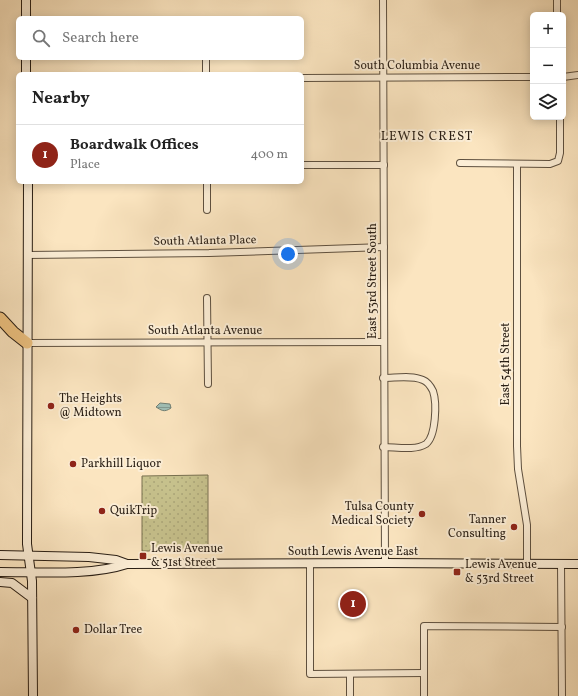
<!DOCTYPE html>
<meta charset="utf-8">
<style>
:root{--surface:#fff;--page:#f2f2f2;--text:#222;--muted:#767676;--line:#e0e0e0;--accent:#8f2418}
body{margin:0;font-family:Vollkorn,serif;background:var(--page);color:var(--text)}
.controls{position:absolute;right:12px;top:12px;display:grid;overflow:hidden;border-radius:6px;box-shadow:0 2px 10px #0003}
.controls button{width:36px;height:36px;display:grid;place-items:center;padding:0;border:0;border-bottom:1px solid var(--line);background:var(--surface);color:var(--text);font:20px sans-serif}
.you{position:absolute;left:288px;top:254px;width:14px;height:14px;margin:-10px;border:3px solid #fff;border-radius:50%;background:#1a73e8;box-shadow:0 0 0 6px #1a73e833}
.badge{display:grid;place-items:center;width:26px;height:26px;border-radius:50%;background:var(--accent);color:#fff;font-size:13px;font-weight:700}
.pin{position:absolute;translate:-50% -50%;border:2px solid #fff;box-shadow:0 1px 4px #0006}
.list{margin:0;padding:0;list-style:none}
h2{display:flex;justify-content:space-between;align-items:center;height:52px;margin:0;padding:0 16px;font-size:17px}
h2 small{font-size:13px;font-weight:400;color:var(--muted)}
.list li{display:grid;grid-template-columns:26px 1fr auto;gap:12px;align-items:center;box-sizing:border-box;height:60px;padding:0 16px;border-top:1px solid var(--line)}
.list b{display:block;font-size:15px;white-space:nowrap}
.list p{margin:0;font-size:13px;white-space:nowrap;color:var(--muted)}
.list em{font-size:13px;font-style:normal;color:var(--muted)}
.icon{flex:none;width:22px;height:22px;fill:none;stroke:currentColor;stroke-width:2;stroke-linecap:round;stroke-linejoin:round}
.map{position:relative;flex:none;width:578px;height:696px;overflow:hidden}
.search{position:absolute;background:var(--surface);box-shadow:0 2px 10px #0003;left:16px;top:16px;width:288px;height:44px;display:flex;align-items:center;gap:10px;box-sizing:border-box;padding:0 14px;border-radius:6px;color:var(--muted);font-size:15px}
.panel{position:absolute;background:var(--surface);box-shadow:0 2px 10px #0003;left:16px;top:72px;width:288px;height:112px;border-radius:6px}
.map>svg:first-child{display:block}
.green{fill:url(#green-dots);stroke:#787050}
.water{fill:url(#water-rules);stroke:#707f75}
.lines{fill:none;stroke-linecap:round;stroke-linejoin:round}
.street-casing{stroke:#5e503f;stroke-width:8}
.secondary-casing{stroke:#291e14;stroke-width:10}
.highway-casing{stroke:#291e14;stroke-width:13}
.street{stroke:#fceed6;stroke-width:6}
.secondary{stroke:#fceed6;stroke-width:8}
.highway{stroke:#eec280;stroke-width:11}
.poi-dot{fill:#8f2418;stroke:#fceed6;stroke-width:1.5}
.labels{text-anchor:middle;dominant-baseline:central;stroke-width:4;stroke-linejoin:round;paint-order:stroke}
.street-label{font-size:12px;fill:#291e14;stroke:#fceed6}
.poi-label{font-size:12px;fill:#291e14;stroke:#fceed6;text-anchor:start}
.neighbourhood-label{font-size:13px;letter-spacing:1px;fill:#291e14;stroke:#fceed6}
</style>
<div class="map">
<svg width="578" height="696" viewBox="0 0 578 696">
<defs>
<pattern id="green-dots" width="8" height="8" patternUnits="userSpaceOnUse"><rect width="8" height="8" fill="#c7c28d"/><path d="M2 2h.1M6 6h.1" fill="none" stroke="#aba679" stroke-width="1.8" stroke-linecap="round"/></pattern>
<pattern id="water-rules" width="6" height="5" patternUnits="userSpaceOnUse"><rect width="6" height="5" fill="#9fbfb6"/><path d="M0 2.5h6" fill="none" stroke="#829b93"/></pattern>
</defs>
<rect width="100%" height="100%" fill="#fbe5c0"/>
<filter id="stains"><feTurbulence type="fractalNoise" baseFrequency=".005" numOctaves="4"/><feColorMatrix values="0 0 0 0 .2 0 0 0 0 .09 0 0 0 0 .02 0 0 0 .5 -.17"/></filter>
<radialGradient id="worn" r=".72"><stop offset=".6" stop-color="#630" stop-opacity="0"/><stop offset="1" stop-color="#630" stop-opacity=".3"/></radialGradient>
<!-- green -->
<path class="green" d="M208 475V551H142V476Z"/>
<!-- water -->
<path class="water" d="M160 403 170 404 171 408C164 413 161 410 156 407Z"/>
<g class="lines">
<defs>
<g id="street">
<path d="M383 0 385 563"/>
<path d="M557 0V15"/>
<path d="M206 58V74"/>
<path d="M563 77 578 75"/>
<path d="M302 78 533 77"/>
<path d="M460 163 550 164 558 161 560 153V117"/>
<path d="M517 164V446L518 469 527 525V564"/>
<path d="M302 165H384"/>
<path d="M207 182V210"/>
<path d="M27 255 209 253 384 247"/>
<path d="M207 298 208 384"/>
<path d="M27 343 383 342"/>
<path d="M383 378C396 378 412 375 423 380 428 382 431 387 433 391 437 403 436 436 426 444 415 451 396 447 383 447"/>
<path d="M310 564V674L424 673"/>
<path d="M561 564 562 696"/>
<path d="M350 674V696"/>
<path d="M424 696V626L562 627"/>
</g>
<g id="secondary">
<path d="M26 0V18"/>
<path d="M26 58V74"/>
<path d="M28 182 27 544 32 581 33 696"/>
<path d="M0 555 89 557 116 560 127 564"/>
<path d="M0 572C39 572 91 576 127 564L385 563 578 564"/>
<path d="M0 582 12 583 32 598"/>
</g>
<path id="highway" d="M0 318 13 332 27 343"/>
</defs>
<!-- street casing -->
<use href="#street" class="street-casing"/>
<!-- secondary casing -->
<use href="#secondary" class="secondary-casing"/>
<!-- highway casing -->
<use href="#highway" class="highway-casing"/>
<!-- street -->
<use href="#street" class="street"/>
<!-- secondary -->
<use href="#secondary" class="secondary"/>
<!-- highway -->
<use href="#highway" class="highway"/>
</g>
<!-- markers -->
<g class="poi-dot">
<circle cx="51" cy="406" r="4"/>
<circle cx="73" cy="464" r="4"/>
<circle cx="102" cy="511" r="4"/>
<circle cx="422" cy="514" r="4"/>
<circle cx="514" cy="527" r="4"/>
<rect x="139" y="552" width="8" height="8" rx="2"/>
<rect x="453" y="568" width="8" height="8" rx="2"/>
<circle cx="76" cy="630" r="4"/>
</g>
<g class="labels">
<!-- street labels -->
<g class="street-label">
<text x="417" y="66">South Columbia Avenue</text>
<text transform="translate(205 241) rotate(-1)">South Atlanta Place</text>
<text transform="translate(373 281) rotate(-90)">East 53rd Street South</text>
<text x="205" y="331">South Atlanta Avenue</text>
<text transform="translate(506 364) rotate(-90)">East 54th Street</text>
<text x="353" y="552">South Lewis Avenue East</text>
</g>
<!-- poi labels -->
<g class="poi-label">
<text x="59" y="399">The Heights<tspan x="59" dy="14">@ Midtown</tspan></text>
<text x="81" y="464">Parkhill Liquor</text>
<text x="414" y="507" text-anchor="end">Tulsa County<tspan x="414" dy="14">Medical Society</tspan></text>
<text x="110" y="511">QuikTrip</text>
<text x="506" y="520" text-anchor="end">Tanner<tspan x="506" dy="14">Consulting</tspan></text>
<text x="151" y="549">Lewis Avenue<tspan x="151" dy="14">&amp; 51st Street</tspan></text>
<text x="465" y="565">Lewis Avenue<tspan x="465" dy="14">&amp; 53rd Street</tspan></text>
<text x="84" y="630">Dollar Tree</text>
</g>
<!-- neighbourhood labels -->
<g class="neighbourhood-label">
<text x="427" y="137">LEWIS CREST</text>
</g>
</g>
<rect width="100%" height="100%" filter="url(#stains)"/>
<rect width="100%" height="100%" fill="url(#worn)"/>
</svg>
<div class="controls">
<button>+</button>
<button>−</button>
<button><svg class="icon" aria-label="layers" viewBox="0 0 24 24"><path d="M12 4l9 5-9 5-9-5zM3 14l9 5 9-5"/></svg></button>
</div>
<div class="you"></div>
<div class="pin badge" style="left:353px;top:604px">1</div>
<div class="search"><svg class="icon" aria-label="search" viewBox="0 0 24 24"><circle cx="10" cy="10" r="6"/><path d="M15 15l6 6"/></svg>Search here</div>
<section class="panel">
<h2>Nearby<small></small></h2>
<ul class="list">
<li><span class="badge">1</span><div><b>Boardwalk Offices</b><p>Place</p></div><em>400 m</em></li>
</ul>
</section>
</div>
